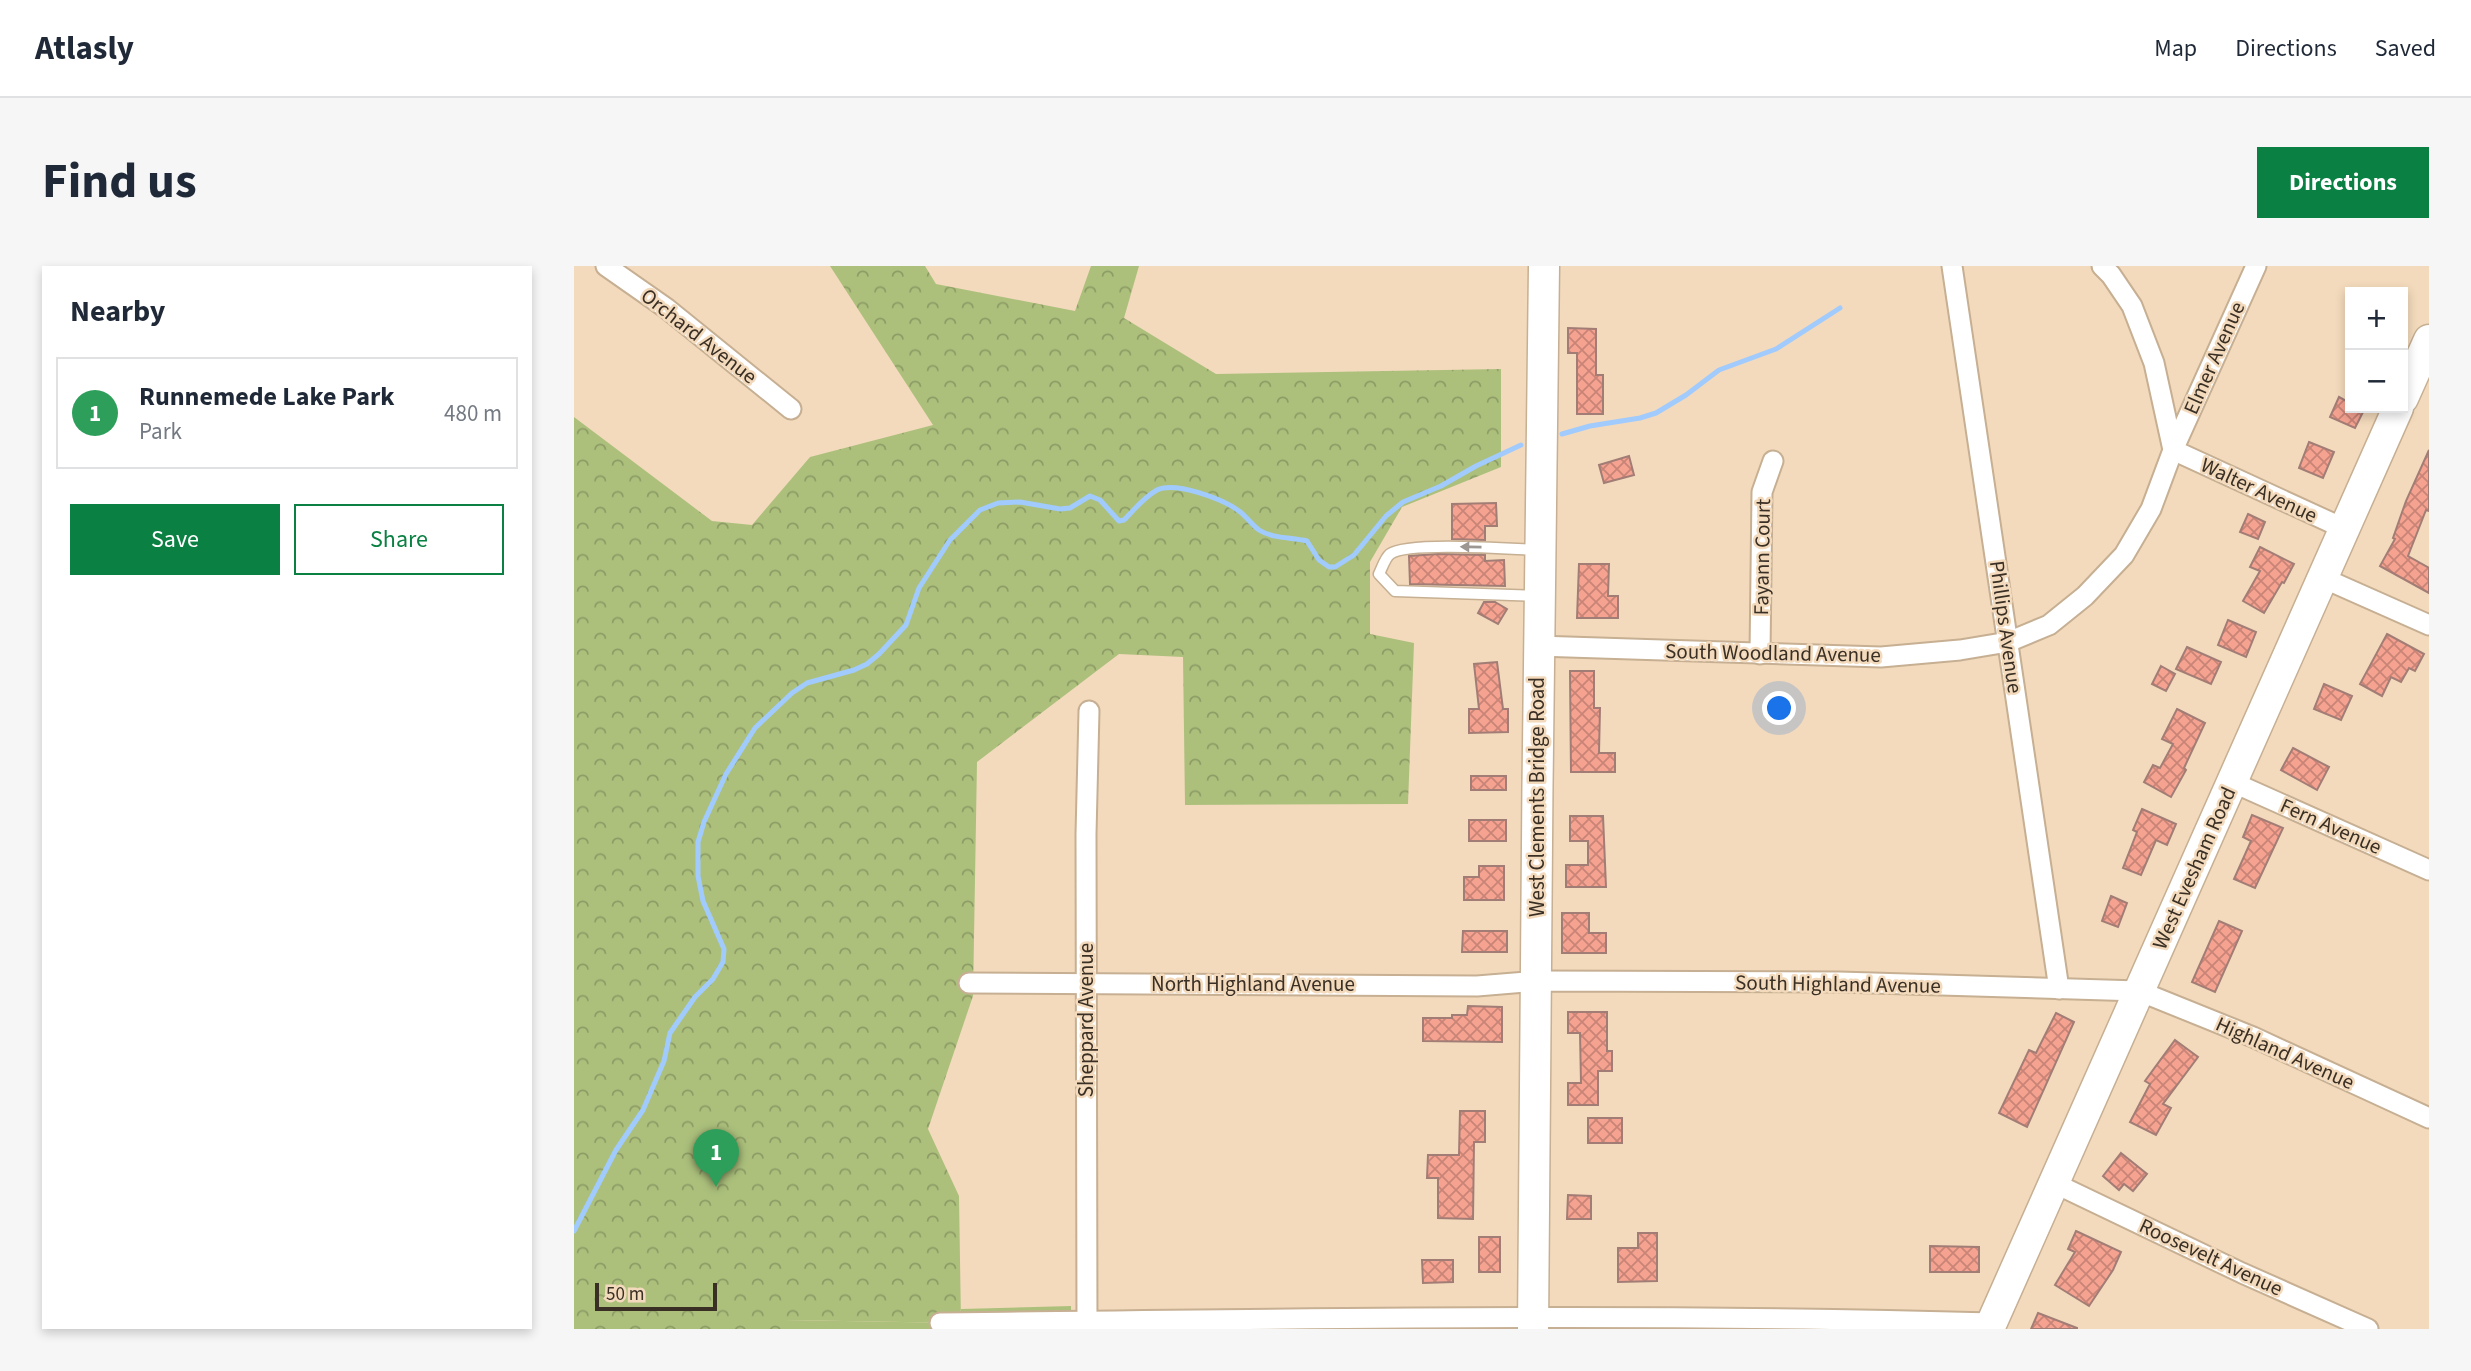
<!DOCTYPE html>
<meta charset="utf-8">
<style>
:root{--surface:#fff;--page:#f6f6f7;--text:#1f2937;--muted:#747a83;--line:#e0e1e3;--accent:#0b8043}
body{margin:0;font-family:"Source Sans 3",sans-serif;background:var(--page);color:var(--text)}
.controls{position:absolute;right:21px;top:21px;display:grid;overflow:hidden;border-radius:0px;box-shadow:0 4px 10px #0003}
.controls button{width:63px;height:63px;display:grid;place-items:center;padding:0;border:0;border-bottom:2px solid var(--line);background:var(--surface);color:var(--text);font:35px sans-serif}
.scale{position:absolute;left:21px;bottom:18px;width:122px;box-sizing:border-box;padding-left:7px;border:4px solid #392f24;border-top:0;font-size:19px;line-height:24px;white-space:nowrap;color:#392f24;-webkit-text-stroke:5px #f3dabc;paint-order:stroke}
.you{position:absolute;left:1206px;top:443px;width:24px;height:24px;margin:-18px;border:5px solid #fff;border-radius:50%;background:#1a73e8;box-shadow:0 0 0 10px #1a73e833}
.badge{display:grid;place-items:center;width:46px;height:46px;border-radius:50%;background:var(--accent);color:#fff;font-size:23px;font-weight:700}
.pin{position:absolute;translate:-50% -58px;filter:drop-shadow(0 2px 4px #0008)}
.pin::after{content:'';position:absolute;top:37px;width:24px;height:21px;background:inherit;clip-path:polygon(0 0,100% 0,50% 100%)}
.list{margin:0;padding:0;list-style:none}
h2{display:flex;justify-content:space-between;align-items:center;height:91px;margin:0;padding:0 28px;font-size:30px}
h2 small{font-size:23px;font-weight:400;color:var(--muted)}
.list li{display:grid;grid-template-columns:46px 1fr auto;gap:21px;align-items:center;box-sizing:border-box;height:112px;margin:0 14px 14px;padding:0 14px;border:2px solid var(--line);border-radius:0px}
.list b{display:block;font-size:26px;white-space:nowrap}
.list p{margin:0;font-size:23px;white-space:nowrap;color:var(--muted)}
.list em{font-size:23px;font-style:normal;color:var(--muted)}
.actions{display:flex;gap:14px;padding:21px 28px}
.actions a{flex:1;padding:16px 0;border:2px solid var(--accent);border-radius:0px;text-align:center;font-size:24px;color:var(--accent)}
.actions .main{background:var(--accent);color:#fff}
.map{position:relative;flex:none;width:1855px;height:1063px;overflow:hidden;border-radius:0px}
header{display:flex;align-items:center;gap:42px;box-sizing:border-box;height:98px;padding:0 35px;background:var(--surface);border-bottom:2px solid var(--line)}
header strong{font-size:33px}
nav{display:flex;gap:38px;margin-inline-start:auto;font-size:24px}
.intro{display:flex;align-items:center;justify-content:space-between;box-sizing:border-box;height:168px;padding:0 42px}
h1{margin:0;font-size:49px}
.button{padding:18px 32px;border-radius:0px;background:var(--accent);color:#fff;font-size:24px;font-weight:700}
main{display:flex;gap:42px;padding:0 42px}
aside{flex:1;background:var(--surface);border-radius:0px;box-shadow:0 4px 10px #0003}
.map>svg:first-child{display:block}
.green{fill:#acc07c}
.forest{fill:url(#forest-crowns)}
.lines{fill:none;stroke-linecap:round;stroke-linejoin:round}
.stream{stroke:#a1cbfd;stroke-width:5}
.building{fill:url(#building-cross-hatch);stroke:#a27d76;stroke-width:2}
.lane-casing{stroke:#c6af92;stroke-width:13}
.street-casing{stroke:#c6af92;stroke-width:23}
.primary-casing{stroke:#c6af92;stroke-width:33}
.lane{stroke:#fff;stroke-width:10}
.street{stroke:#fff;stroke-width:19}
.primary{stroke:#fff;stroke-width:30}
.oneway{fill:#9c9792}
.labels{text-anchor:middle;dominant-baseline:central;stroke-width:5;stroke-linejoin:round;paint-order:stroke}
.street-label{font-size:21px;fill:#392f24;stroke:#f3dabc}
</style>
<header>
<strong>Atlasly</strong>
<nav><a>Map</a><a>Directions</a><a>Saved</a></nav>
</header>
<div class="intro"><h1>Find us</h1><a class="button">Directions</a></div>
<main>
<aside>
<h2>Nearby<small></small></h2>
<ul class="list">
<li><span class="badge" style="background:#2e9e5b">1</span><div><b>Runnemede Lake Park</b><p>Park</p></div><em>480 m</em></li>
</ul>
<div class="actions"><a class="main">Save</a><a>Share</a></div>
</aside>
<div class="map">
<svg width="1855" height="1063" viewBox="0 0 1855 1063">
<defs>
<pattern id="forest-crowns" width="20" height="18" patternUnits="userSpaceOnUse" patternTransform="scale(1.75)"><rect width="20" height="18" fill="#acc07c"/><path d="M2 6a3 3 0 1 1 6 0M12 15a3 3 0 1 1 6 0" fill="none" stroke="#8d9c65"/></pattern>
<pattern id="building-cross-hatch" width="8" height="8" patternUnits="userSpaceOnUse" patternTransform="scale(1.75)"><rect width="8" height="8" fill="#f6a291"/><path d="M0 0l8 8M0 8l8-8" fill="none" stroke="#c88476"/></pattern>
</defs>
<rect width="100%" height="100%" fill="#f3dabc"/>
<!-- green -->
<path class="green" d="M497 1040V1063H211V1054L386 1057 387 1043Z"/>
<!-- forest -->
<path class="forest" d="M256 0H351L362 18 501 45 517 0H565L550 52 642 108 927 103V201L828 241 796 296V368L840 377 834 538 611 539 609 391 545 388 403 496 399 730 354 863 385 930 387 1057 211 1054V1063H0V151L138 255 178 259 236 191 359 159Z"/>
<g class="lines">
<!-- stream -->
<g class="stream">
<path d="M988 168 1016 160 1066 152 1082 147 1112 129 1145 104 1202 83 1266 42"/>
<path d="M0 965 42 884 69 844 90 795 96 767 121 731 139 713 149 696 150 683 129 635 124 610V576L130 556 152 508 181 462 218 427 233 417 280 404 293 398 305 388 332 359 345 322 376 274 406 244 424 237 446 236 486 243 496 242 516 230 526 234 545 255 550 254C560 244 570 231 583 224 601 215 649 233 665 245 672 250 678 259 685 264 699 273 718 271 733 275L745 294 755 301H761L780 289 812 250 829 236 867 220 902 200 947 179"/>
</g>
</g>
<!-- building -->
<g class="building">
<path d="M994 62 1022 63V109H1029V148H1003V87H994Z"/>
<path d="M1765 131 1776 137V142H1791L1781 162 1756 151Z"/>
<path d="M1735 176 1760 186 1749 212 1725 202Z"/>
<path d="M1855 184V245L1852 244 1834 290 1855 302V327L1806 300 1821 273 1819 272 1832 235Z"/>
<path d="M1055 190 1060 209 1030 217 1025 199Z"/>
<path d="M922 237 923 260H911V274L878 273V238Z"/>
<path d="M1674 248 1691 256 1684 273 1666 266Z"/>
<path d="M1686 281 1720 298 1710 317 1708 316 1690 347 1669 335 1686 305 1676 301Z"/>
<path d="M864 288 911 289V295L930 294 931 320 836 318 835 290Z"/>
<path d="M1005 298H1035L1034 330H1044V352H1003Z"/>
<path d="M910 336H921L933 343 924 358 904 347Z"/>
<path d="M1654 354 1682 366 1672 391 1644 379Z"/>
<path d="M1813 368 1850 388 1841 405 1835 402 1827 416 1817 411 1808 430 1786 418Z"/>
<path d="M1613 381 1647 396 1637 418 1602 403Z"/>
<path d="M923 396 929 443H934V466L895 467V443H905L900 398Z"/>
<path d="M1587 400 1601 408 1592 425 1578 418Z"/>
<path d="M996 405H1020V442H1026L1025 487H1041V506H997Z"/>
<path d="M1750 418 1778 430 1767 454 1740 443Z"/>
<path d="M1603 443 1631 457 1610 502 1612 504 1597 531 1570 516 1579 499 1586 502 1599 478 1588 473Z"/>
<path d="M1719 482 1755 501 1743 524 1707 504Z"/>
<rect x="897" y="510" width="35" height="14"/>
<path d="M1568 543 1602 558 1593 579 1582 574 1567 609 1549 602 1563 566 1559 564Z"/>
<path d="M1678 549 1709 562 1681 622 1660 613 1677 575 1669 571Z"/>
<path d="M996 550H1029L1032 621H992V599H1014V575H996Z"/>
<rect x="895" y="554" width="37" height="21"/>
<path d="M905 600H930V634H890V611H905Z"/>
<path d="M1537 630 1553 637 1544 661 1528 655Z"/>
<path d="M988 647H1015V667H1032V687H988Z"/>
<path d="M1645 655 1668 665 1641 726 1618 716Z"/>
<path d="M889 665H933V686H888Z"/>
<path d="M894 740 928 741V776L849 775V752H878V749H893Z"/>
<path d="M994 746H1033V785H1038V805H1024V839H994V817H1007L1006 767H994Z"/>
<path d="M1482 747 1500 756 1453 861 1425 847 1455 784 1462 787Z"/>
<path d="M1601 774 1624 791 1589 838 1597 842 1582 869 1556 856 1576 818 1571 815Z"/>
<path d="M886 845H911V876H900L899 953 864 952V912H853L854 889H885Z"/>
<rect x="1014" y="852" width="34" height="25"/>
<path d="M1547 887 1573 908 1559 925 1550 918 1545 924 1529 910Z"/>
<path d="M994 929 1017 930V953H993Z"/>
<path d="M1502 965 1547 986 1539 1004 1515 1040 1481 1019 1501 986 1494 983Z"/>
<path d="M1064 967H1083V1015L1044 1016V982H1064Z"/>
<rect x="905" y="971" width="21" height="35"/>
<path d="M1356 980 1405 981V1006H1356Z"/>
<path d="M848 994H879V1016L849 1017Z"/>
<path d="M1464 1047 1503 1062V1063H1457Z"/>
</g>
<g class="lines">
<defs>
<path id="lane" d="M964 330 821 325 805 308C808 302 811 292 816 288 833 275 939 283 964 284"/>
<g id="street">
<path d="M32 0 92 42 217 143"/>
<path d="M1378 0 1485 723"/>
<path d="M1682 0 1599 184 1771 263"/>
<path d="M1749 312 1855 359"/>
<path d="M963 380 1307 391 1386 384 1434 376 1475 359 1511 330 1550 289 1577 243 1599 184 1580 97 1558 40 1537 9 1528 0"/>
<path d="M1186 388 1188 226 1199 195"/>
<path d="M1658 516 1855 604"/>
<path d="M395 717 903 720 963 715 1265 716 1565 725 1679 771 1855 852"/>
<path d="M1480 917 1668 1007 1794 1063"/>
<path d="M366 1057C717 1053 1067 1047 1418 1057"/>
<path d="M513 1063 512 568 515 445"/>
</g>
<g id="primary">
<path d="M1829 132 1855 74"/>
<path d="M959 1063C962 709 964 354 970 0"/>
<path d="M1415 1063 1824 142"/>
</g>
</defs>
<!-- lane casing -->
<use href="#lane" class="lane-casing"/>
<!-- street casing -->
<use href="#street" class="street-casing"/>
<!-- primary casing -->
<use href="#primary" class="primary-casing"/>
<!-- lane -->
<use href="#lane" class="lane"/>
<!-- street -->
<use href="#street" class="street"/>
<!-- primary -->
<use href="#primary" class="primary"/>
</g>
<!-- one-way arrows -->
<defs><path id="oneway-solid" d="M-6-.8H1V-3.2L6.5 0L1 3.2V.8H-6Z" transform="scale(1.75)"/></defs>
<use class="oneway" href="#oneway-solid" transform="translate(897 281) rotate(-179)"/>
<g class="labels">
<!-- street labels -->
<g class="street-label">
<text transform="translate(125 70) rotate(38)">Orchard Avenue</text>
<text transform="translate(1640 92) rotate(-66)">Elmer Avenue</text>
<text transform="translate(1685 224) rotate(25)">Walter Avenue</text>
<text transform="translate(1188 291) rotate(-89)">Fayann Court</text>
<text transform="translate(1432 361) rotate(82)">Phillips Avenue</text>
<text transform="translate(1199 387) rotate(1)">South Woodland Avenue</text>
<text transform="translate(963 531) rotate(-90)">West Clements Bridge Road</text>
<text transform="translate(1757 560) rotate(24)">Fern Avenue</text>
<text transform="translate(1620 602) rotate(-66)">West Evesham Road</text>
<text x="679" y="718">North Highland Avenue</text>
<text transform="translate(1264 718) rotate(1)">South Highland Avenue</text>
<text transform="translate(512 754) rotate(-90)">Sheppard Avenue</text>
<text transform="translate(1711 787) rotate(24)">Highland Avenue</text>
<text transform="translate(1637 991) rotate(25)">Roosevelt Avenue</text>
</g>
</g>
</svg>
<div class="controls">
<button>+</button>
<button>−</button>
</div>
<div class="scale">50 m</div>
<div class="you"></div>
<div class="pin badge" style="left:142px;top:921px;background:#2e9e5b">1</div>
</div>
</main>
